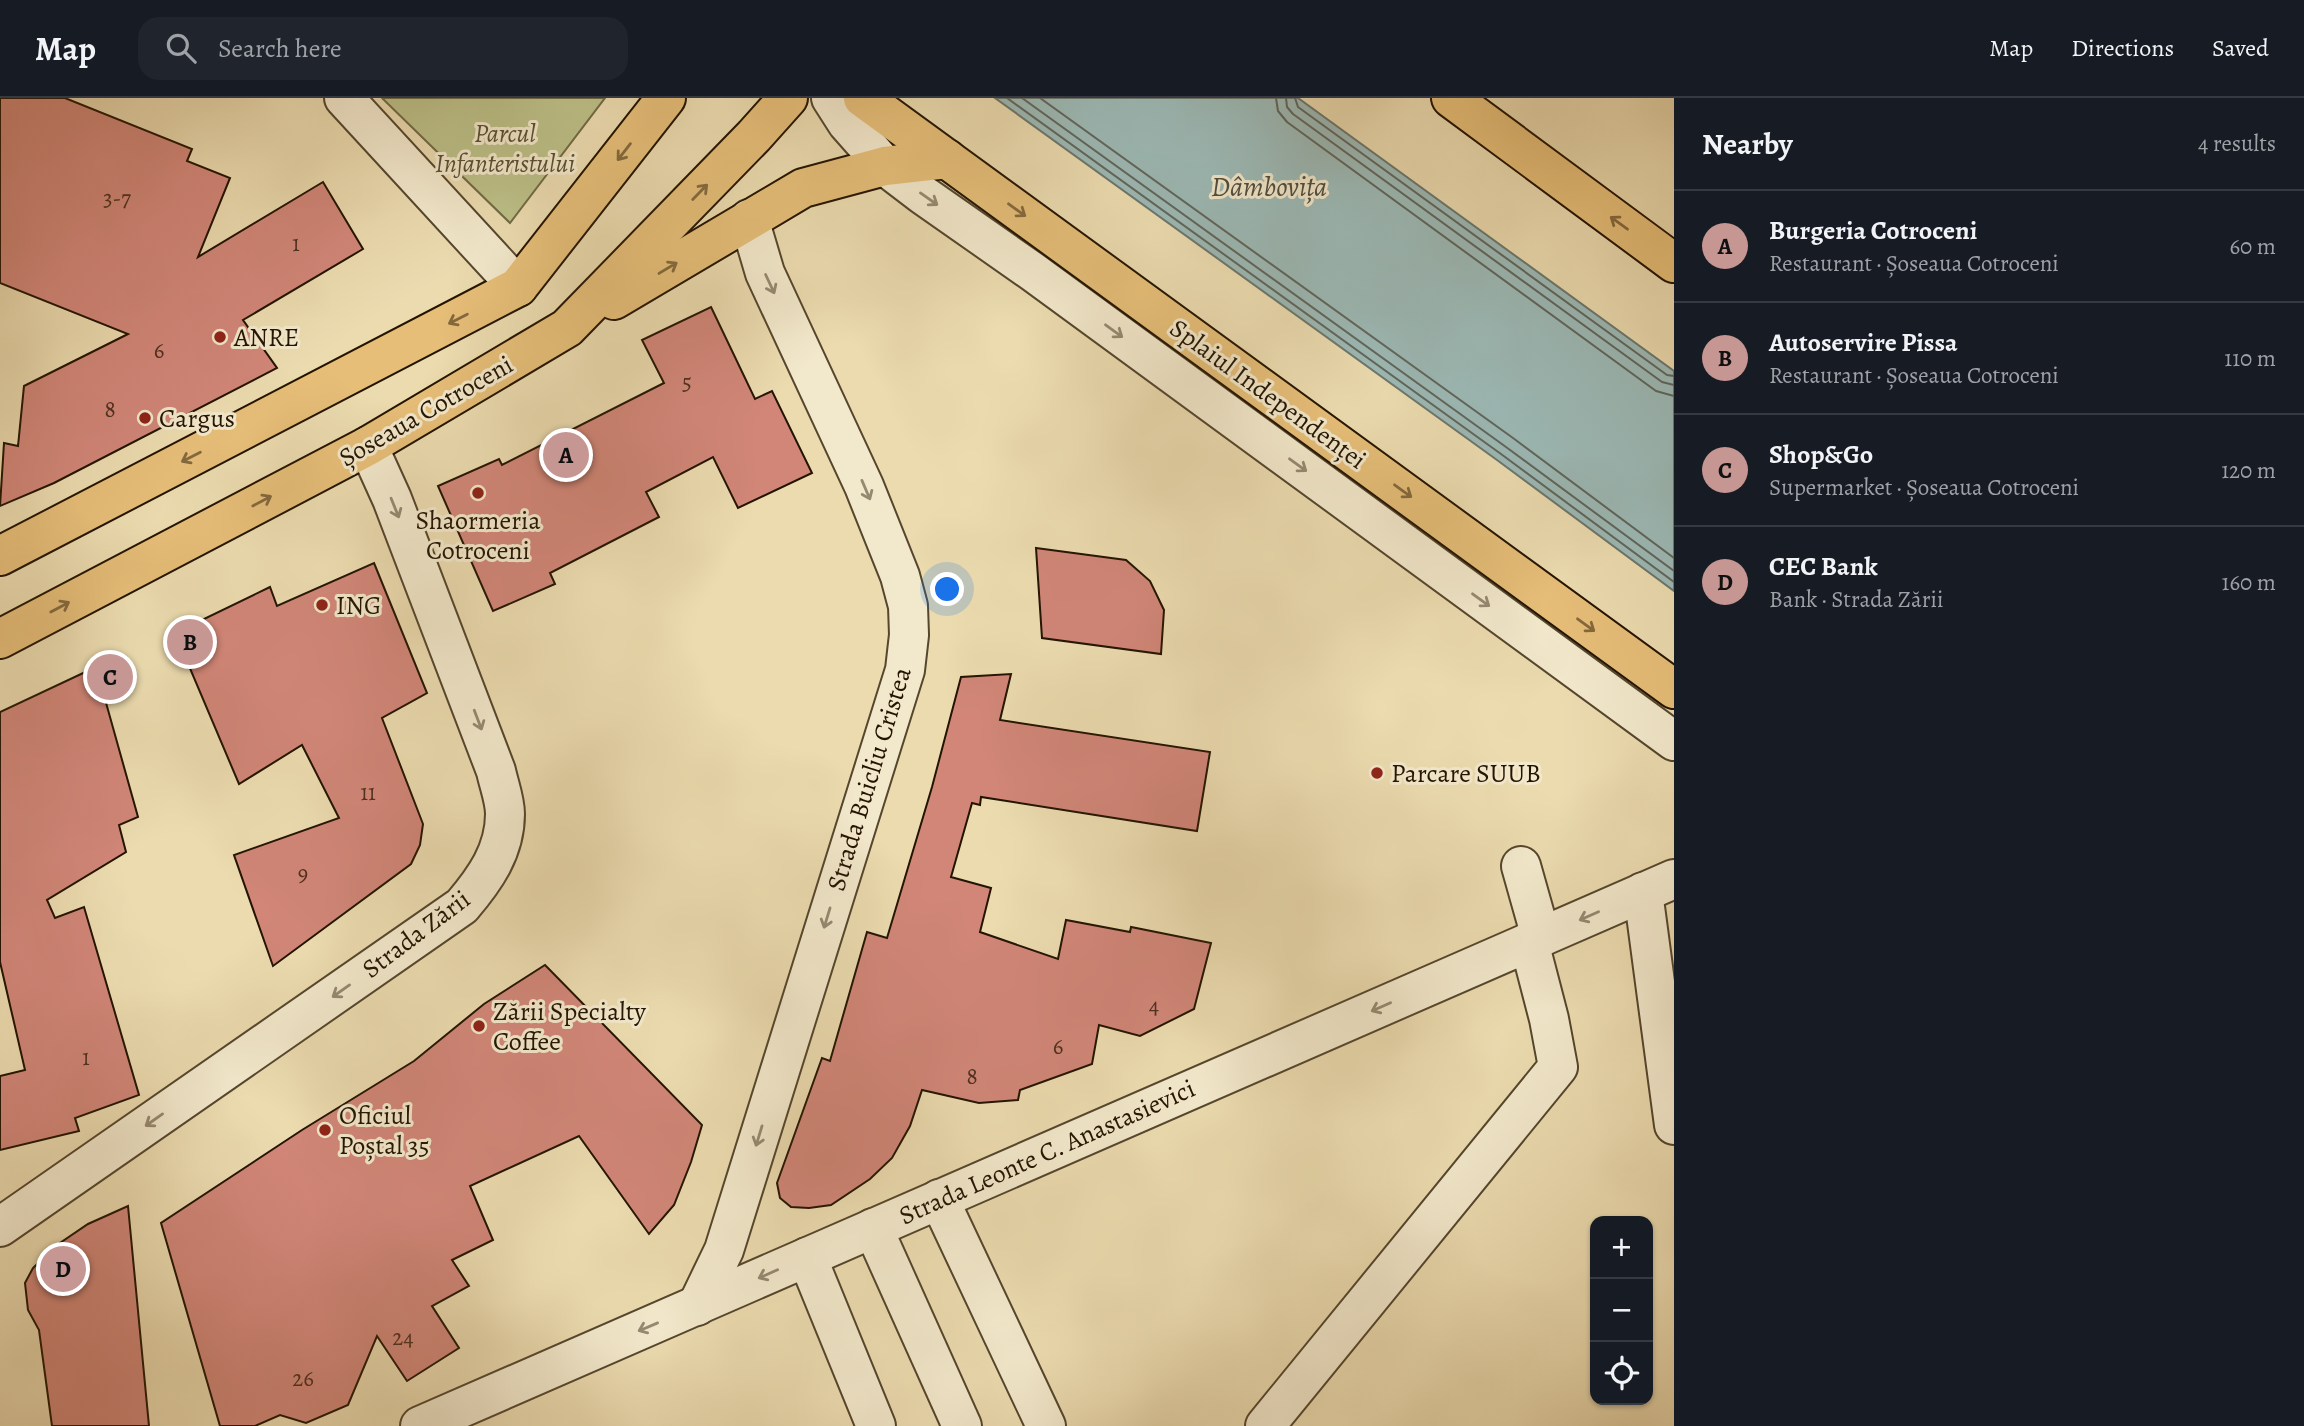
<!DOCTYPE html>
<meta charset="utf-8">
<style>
:root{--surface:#171b24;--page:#20242c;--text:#f1f3f6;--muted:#9ea1a6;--line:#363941;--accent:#c59692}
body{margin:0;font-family:Alegreya,serif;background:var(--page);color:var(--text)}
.controls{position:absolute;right:21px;bottom:21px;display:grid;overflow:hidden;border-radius:14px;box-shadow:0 2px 5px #0004}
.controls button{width:63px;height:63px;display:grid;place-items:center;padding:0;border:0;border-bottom:2px solid var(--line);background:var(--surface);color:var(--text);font:35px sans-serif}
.you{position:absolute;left:948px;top:492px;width:24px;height:24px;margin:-18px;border:5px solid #fff;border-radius:50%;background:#1a73e8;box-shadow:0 0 0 10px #1a73e833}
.badge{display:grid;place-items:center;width:46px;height:46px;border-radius:50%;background:var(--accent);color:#111;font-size:23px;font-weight:700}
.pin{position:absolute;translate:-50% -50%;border:4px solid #fff;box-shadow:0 2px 7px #0006}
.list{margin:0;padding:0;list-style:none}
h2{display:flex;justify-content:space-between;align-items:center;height:91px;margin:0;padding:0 28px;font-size:30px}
h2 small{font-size:23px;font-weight:400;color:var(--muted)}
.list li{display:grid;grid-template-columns:46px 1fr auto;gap:21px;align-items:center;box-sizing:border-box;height:112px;padding:0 28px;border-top:2px solid var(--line)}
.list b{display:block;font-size:26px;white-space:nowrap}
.list p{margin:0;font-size:23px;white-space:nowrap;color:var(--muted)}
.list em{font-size:23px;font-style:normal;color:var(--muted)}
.icon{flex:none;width:38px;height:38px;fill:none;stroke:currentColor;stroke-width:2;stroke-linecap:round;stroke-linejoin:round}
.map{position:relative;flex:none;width:1674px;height:1328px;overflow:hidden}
header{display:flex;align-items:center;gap:42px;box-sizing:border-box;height:98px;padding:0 35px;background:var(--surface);border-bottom:2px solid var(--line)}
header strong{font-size:33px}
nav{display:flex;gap:38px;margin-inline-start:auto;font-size:24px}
.search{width:490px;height:63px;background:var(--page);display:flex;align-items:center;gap:18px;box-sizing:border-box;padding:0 24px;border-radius:21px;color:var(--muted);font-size:26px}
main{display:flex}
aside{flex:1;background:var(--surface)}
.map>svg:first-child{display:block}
.green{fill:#bcbf87;stroke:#706a44;stroke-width:2}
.water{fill:#9cb9b5;stroke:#6c776d;stroke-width:2}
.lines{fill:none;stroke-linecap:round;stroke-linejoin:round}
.shore{stroke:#60665c;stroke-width:2}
.building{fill:#d18678;stroke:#231402;stroke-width:2}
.minor-casing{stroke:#55462d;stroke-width:42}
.major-casing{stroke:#231402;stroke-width:42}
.minor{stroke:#f2e8cb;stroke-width:38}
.major{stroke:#e6be78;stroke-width:38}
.oneway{stroke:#84693d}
.oneway2{stroke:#958971}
.poi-dot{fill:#8f2418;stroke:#f2e8cb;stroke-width:2.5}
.labels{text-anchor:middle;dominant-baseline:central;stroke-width:6;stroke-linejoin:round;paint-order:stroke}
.number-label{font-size:23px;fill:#4e3020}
.park-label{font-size:26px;font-style:italic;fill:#595031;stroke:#f2e8cb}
.poi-label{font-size:26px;fill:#231402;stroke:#f2e8cb;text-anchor:start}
.street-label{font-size:26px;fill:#231402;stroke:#f2e8cb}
.water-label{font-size:28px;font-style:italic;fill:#4d4e41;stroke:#f2e8cb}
</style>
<header>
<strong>Map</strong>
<div class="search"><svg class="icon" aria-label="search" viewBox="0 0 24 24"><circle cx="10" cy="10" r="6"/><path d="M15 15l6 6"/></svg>Search here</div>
<nav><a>Map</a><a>Directions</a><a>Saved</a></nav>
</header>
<main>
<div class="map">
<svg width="1674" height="1328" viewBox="0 0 1674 1328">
<rect width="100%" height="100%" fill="#ebdbaf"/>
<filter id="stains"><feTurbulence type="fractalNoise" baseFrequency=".00286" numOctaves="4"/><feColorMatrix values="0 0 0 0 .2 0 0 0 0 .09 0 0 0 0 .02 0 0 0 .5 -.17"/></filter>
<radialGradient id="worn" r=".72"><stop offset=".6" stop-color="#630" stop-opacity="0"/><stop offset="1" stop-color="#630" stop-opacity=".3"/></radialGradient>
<!-- green -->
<path class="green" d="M382 0H605L510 125Z"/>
<!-- water -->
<path class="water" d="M995 0H1298L1674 273V493L1497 362Z"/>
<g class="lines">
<!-- shore -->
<g class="shore">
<path d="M1007 0 1501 356 1674 484"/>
<path d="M1022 0 1506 349 1674 473"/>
<path d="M1040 0 1513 340 1674 460"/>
<path d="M1276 0 1278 13 1287 24 1656 293 1674 298"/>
<path d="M1286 0 1287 9 1293 16 1662 284 1674 287"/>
<path d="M1295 0 1298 9 1667 277 1674 278"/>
</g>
</g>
<!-- building -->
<g class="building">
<path d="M0 0H65L192 51 187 63 230 80 198 159 323 84 363 151 243 222 277 270 54 385 0 408 4 345 18 348 24 288 128 236 0 185Z"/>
<path d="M711 209 755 301 772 293 812 375 738 410 713 359 646 394 659 419 550 475 555 486 493 513 438 388 499 361 502 367 664 285 642 242Z"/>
<path d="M1036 450 1126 462 1150 483 1164 512 1161 556 1042 540Z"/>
<path d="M374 465 427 595 382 620 423 726 420 747 411 766 273 868 234 757 339 720 302 647 239 686 175 535 270 489 277 508Z"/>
<path d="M96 569 138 719 119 727 126 754 47 802 55 820 84 809 139 997 75 1020 79 1033 0 1052V978L25 972 0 864V614Z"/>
<path d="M1011 576 1000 622 1210 654 1197 733 981 699 980 707 972 705 951 779 991 790 980 834 1058 861 1066 822 1130 834 1131 829 1211 845 1194 911 1140 938 1099 927 1092 966 1020 992 1018 1002 979 1005 922 992 910 1028 892 1060 870 1081 831 1107 809 1110 791 1109 780 1100 777 1085 822 960 830 963 867 834 887 840 932 689 961 579Z"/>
<path d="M545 867 702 1027 691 1064 674 1107 649 1136 579 1038 470 1088 493 1142 452 1162 469 1188 432 1208 459 1250 407 1283 377 1238 348 1307 306 1325 280 1317 255 1328H220L161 1125 302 1032 414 963 484 906Z"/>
<path d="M128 1108 149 1328H52L39 1232 28 1212 25 1185 33 1170 57 1147 88 1126Z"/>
</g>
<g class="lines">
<defs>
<g id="minor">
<path d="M344 0 518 189"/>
<path d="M831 0 847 25 885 68 923 97 1033 174 1674 643"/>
<path d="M1521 768 1541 839"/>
<path d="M1643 794 1674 1027"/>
<path d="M939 1101 1046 1328"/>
<path d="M0 1129 462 808C485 781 505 753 505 716 505 702 499 687 496 673L392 401 368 348"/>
<path d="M873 1130 962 1328"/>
<path d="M807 1159 876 1328"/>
<path d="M697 1208 724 1152 905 572 909 537 908 508 900 478 864 388 765 175 749 121"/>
<path d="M420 1328 1674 781"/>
<path d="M1265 1328 1558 969 1549 921 1529 844"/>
</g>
<g id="major">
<path d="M863 0 1674 591"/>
<path d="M1451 0 1674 165"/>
<path d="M614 202 803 90 885 68 947 61"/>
<path d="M0 458 518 189 666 0"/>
<path d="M0 541 368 348 567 230 754 38 788 0"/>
</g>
</defs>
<!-- minor casing -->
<use href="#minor" class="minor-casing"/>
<!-- major casing -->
<use href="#major" class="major-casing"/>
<!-- minor -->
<use href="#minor" class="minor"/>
<!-- major -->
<use href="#major" class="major"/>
</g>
<!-- one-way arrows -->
<defs><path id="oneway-shaft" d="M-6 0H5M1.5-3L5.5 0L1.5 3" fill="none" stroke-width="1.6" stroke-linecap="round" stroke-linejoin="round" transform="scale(1.75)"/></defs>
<g class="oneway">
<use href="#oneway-shaft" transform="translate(624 54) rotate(128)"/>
<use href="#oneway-shaft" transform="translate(700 94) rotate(-46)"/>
<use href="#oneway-shaft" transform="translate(1017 112) rotate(36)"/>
<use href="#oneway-shaft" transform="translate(1619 125) rotate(-144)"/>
<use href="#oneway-shaft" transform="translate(668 170) rotate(-31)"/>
<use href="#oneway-shaft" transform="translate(458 221) rotate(153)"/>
<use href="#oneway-shaft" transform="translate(191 359) rotate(153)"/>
<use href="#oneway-shaft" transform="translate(1403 393) rotate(36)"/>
<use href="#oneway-shaft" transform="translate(262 403) rotate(-28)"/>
<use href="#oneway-shaft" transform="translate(60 509) rotate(-28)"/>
<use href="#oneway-shaft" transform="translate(1586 527) rotate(36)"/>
</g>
<g class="oneway2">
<use href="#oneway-shaft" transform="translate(929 101) rotate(35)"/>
<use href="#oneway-shaft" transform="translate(770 186) rotate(65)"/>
<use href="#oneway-shaft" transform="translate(1114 233) rotate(36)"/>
<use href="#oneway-shaft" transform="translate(1298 367) rotate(36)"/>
<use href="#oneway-shaft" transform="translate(866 392) rotate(67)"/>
<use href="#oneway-shaft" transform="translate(395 410) rotate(68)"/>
<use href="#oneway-shaft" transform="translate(1481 502) rotate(36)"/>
<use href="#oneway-shaft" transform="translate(478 622) rotate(69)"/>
<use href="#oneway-shaft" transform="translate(1589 818) rotate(156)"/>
<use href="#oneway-shaft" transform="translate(827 820) rotate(107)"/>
<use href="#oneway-shaft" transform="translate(341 893) rotate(145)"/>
<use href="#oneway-shaft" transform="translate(1381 909) rotate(156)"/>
<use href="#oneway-shaft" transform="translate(154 1022) rotate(145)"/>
<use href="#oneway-shaft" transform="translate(759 1038) rotate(107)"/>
<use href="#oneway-shaft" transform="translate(768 1176) rotate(156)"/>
<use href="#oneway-shaft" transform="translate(648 1229) rotate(157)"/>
</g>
<!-- markers -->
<g class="poi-dot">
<circle cx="220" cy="239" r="7"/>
<circle cx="145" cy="320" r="7"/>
<circle cx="478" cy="395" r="7"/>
<circle cx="322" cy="507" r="7"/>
<circle cx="1377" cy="675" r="7"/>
<circle cx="479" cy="928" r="7"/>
<circle cx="325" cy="1032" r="7"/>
</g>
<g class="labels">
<!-- number labels -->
<g class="number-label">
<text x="117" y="100">3-7</text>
<text x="296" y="145">1</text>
<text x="159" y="252">6</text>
<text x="687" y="284">5</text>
<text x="110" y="311">8</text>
<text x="368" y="694">11</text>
<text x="303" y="775">9</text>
<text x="1154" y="907">4</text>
<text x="1058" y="948">6</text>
<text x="86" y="959">1</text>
<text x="972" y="978">8</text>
<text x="403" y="1239">24</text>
<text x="303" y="1280">26</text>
</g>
<!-- park labels -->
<g class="park-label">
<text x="505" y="35">Parcul<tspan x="505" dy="30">Infanteristului</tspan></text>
</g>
<!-- poi labels -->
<g class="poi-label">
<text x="234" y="239">ANRE</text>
<text x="159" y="320">Cargus</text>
<text x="478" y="422" text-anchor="middle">Shaormeria<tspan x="478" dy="30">Cotroceni</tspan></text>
<text x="336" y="507">ING</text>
<text x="1391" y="675">Parcare SUUB</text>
<text x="493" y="913">Zării Specialty<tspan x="493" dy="30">Coffee</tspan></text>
<text x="339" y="1017">Oficiul<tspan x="339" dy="30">Poștal 35</tspan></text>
</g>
<!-- street labels -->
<g class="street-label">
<text transform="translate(1268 296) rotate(36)">Splaiul Independenței</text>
<text transform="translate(426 313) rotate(-30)">Șoseaua Cotroceni</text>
<text transform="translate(869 681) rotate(-73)">Strada Buicliu Cristea</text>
<text transform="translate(416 836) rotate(-37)">Strada Zării</text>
<text transform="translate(1047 1054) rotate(-24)">Strada Leonte C. Anastasievici</text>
</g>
<!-- water labels -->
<g class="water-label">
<text x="1269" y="89">Dâmbovița</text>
</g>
</g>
<rect width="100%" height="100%" filter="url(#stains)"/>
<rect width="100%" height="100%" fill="url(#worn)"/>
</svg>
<div class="controls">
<button>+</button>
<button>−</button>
<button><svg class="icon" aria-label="locate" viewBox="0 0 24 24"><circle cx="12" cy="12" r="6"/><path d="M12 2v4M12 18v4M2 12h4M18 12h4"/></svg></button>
</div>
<div class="you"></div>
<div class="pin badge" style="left:566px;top:357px">A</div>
<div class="pin badge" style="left:190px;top:544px">B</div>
<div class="pin badge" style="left:110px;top:579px">C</div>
<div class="pin badge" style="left:63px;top:1171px">D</div>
</div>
<aside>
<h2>Nearby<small>4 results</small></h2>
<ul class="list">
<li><span class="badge">A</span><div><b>Burgeria Cotroceni</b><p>Restaurant · Șoseaua Cotroceni</p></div><em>60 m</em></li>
<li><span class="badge">B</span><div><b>Autoservire Pissa</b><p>Restaurant · Șoseaua Cotroceni</p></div><em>110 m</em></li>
<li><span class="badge">C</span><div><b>Shop&amp;Go</b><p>Supermarket · Șoseaua Cotroceni</p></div><em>120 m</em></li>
<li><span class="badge">D</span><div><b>CEC Bank</b><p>Bank · Strada Zării</p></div><em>160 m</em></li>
</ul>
</aside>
</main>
